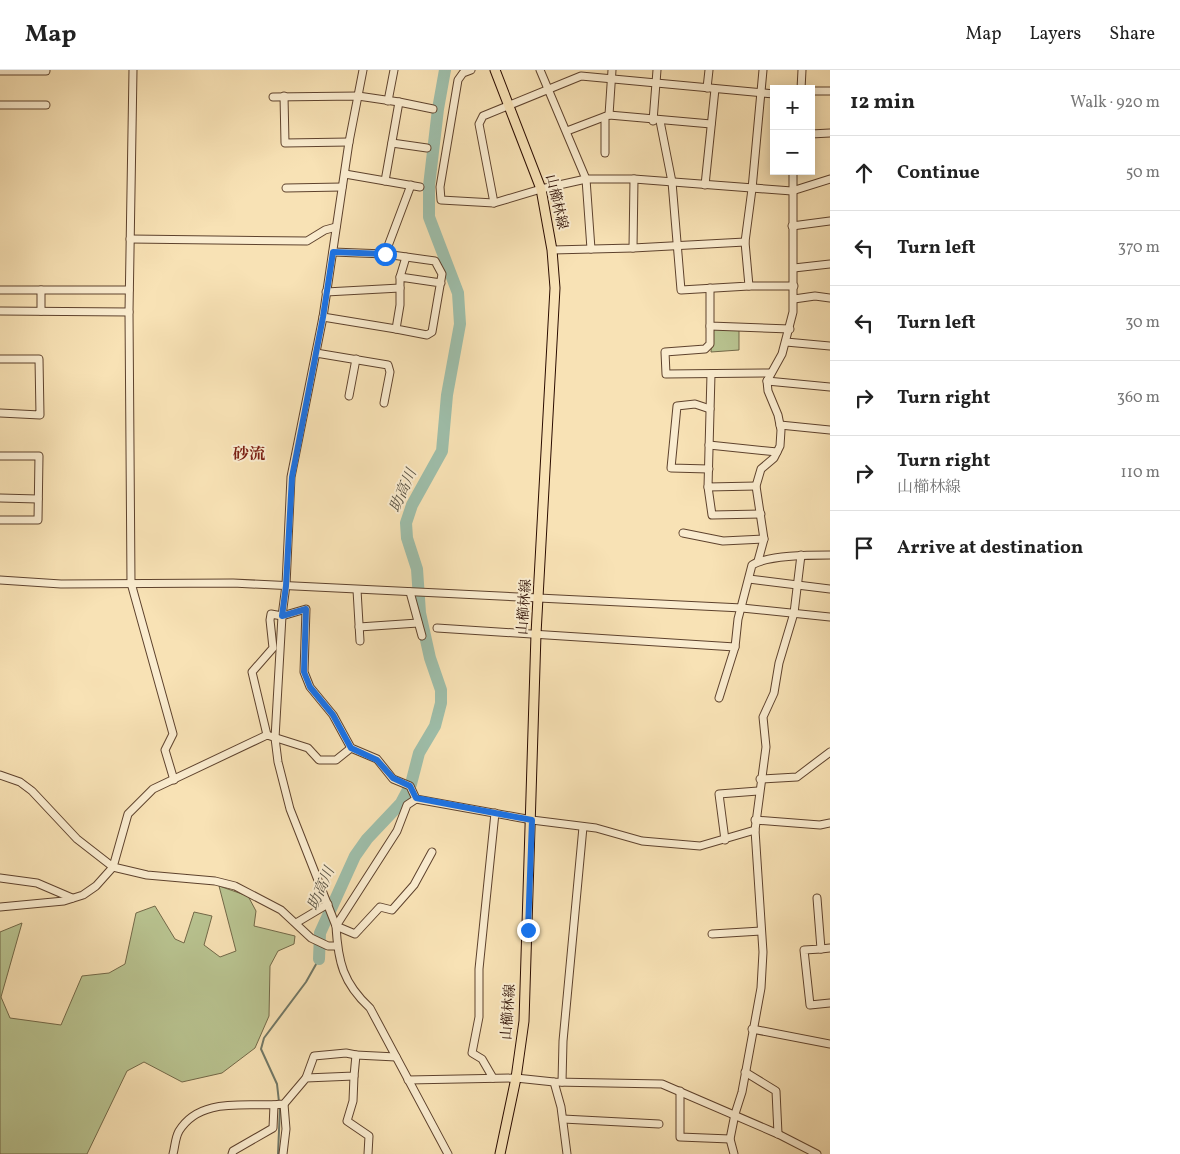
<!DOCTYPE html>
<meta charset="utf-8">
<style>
:root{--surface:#fff;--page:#f6f6f6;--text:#222;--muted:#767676;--line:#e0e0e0}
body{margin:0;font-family:Vollkorn,"Noto Serif JP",serif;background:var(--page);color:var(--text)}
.controls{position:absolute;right:15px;top:15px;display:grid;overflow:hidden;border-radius:0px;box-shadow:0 2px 12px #0003}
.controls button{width:45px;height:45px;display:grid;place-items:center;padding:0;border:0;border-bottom:1px solid var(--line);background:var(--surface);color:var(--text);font:25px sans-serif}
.stop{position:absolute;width:15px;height:15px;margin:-11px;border:4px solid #1a73e8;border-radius:50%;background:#fff}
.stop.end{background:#1a73e8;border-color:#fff;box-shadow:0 1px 5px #0008}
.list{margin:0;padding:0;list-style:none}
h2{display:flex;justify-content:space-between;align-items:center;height:65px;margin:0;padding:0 20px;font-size:21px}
h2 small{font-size:16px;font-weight:400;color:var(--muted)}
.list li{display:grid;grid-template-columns:32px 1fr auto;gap:15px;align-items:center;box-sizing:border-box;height:75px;padding:0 20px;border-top:1px solid var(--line)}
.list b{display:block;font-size:19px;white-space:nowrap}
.list p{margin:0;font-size:16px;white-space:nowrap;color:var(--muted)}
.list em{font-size:16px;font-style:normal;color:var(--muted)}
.icon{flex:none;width:28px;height:28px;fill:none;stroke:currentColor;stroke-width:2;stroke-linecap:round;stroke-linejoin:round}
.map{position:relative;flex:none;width:830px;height:1084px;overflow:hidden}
header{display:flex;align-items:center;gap:30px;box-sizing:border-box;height:70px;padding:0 25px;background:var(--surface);border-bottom:1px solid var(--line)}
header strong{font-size:24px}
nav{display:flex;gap:28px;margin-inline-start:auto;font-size:18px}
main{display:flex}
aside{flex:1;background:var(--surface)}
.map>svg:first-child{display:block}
.green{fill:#b9c491;stroke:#726848}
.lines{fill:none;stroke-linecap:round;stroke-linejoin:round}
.stream{stroke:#707766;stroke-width:2}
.river{stroke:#9ebeaa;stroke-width:12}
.minor-casing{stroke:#5e422d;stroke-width:9}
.major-casing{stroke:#2b0c00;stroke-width:11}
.minor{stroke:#faeccf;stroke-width:7}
.major{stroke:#f8e2b5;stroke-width:9}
.route{stroke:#1a73e8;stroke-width:6}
.labels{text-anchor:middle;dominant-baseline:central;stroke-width:4;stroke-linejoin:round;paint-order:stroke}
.street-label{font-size:14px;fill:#2b0c00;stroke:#faeccf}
.water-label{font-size:15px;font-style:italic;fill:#595344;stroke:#faeccf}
.quarter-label{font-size:16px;font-weight:bold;fill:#7a1f14;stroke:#faeccf}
</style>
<header>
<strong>Map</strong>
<nav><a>Map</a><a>Layers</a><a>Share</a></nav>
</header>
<main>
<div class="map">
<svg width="830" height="1084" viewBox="0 0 830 1084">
<rect width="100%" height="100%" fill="#f8e2b5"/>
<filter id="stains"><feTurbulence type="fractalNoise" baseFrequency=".004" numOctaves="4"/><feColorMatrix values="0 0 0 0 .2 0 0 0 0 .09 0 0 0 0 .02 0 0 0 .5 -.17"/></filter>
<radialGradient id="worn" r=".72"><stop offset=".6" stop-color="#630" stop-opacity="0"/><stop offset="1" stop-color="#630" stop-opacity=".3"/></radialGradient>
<!-- green -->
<g class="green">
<path d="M715 259 739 260V280L711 282 712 263Z"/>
<path d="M219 816 248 826 256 841 254 856 295 866 294 874 278 881 270 896 269 946 255 978 222 1003 182 1012 144 992 127 1001 87 1084H0V862L22 853 1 927 10 948 61 955 82 906 109 903 125 894 136 843 155 836 175 869 184 873 194 842 212 846 204 875 220 887 236 881Z"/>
</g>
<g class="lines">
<!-- stream -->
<g class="stream">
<path d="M279 1032 277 1014 261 979 264 968 306 912 319 889"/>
<path d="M278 1084 280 1037"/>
</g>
<!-- river -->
<path class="river" d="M319 889 320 863 355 786 367 769 401 733 411 714 419 683 435 656 441 633V620L430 588 420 543 417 499 407 468 406 453 412 435 442 381 447 325 460 254 458 223 429 147V116L438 39 445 0"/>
<defs>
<g id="minor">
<path d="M133 0 129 242 131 513 173 664 165 680 174 710"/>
<path d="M363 0 349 72 323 247 291 407 286 515 282 546 275 668 278 692 290 739 336 856C338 892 343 913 370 938L448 1084"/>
<path d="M471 0 463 3 458 10 440 117 441 130 494 133 541 119 586 109H634L792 121 830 109"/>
<path d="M540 0 586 109 591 179"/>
<path d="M0 1H46"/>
<path d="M707 18 709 0"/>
<path d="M801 19 802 0"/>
<path d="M811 21H830"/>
<path d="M284 26 285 73 349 72"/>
<path d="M273 27 358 26 399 32"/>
<path d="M388 31 394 0"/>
<path d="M0 35H46"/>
<path d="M609 45 612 0"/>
<path d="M653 51 657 0"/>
<path d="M660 51 672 112 681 220 749 216 745 172 752 119 763 0"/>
<path d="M567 61 609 45 711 54"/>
<path d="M811 64 830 63"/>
<path d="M392 73 427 78"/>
<path d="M605 83V47"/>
<path d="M345 104 420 117"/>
<path d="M385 111 399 32 433 39"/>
<path d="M705 115 715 19"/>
<path d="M286 118 342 117"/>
<path d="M494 133 479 54 483 46 581 6 774 24"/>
<path d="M792 156 830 151"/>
<path d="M130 169 307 171 325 160 336 157"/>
<path d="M633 178 634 109"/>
<path d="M552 180 633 178 745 172"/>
<path d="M333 182 385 184 435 191 442 204 432 262 427 265 396 259 400 235V207L441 213"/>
<path d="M385 184 411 115"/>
<path d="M794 198 830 194"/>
<path d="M400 207 406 187"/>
<path d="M749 216H794"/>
<path d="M710 218V256L790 259"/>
<path d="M0 220H129"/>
<path d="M41 220V241"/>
<path d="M326 222 400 218"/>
<path d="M794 229 815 226 830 228"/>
<path d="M0 241 129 242"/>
<path d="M323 247 396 259"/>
<path d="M710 256V274L705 279 665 282 666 304 771 303"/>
<path d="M786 272 830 276"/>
<path d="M316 283 388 295 390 302 384 333"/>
<path d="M0 289H39L40 345 0 343"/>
<path d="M711 304 708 417 756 416"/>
<path d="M767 311 830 317"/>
<path d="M349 326 356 289"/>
<path d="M780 355 830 360"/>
<path d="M709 375 777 382"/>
<path d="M0 386H39L38 450H0"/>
<path d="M709 399 671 398 677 336 695 334 710 339"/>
<path d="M708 417 712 445 761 444"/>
<path d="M0 428 38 429"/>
<path d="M683 463 723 471 764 469"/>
<path d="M758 491 764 469 756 416 761 399 774 388 780 376 781 360 778 345 768 321 767 311 782 284 793 242V101"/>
<path d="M749 509 830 519"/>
<path d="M0 510 61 514 233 513 742 538 830 547"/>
<path d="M357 520 360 571"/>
<path d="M410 522 422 566"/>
<path d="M359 557 418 553"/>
<path d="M437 558 735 577"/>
<path d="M719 628 735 577 738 549 752 495C768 485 810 485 830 485"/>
<path d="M267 665 252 602 273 578 270 550 271 544 282 546 306 539 304 602 310 617 333 645 351 678 377 689 393 709 410 716 416 729 532 750 596 758 642 771 700 776 755 760"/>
<path d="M0 705 20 712 32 721 77 769 113 797 147 805 215 811 235 816 281 840 311 868 328 876H337"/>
<path d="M760 709 797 707 830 682"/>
<path d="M416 729 407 735 397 761 336 856 355 864 380 837 392 840 414 815 432 782"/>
<path d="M755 750 820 755 830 753"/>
<path d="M725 770 719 724 758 721"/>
<path d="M0 808 37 813 72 828"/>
<path d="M817 828 821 879 804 880 810 935 830 933"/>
<path d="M0 837 64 831 83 825 96 816 113 797 128 744 153 719 267 665 308 678 319 690H336L351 678"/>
<path d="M296 853 328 834"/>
<path d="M712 864 761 861"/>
<path d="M821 879 830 878"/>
<path d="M752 959 830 974"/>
<path d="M745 1002 776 1021 778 1064"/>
<path d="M354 1006 353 1031 347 1051 369 1066 368 1084"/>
<path d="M306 1008 314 986 346 983 356 985"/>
<path d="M493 1008 482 989 472 983 479 947V899L495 743"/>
<path d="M408 1010 516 1008 554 1012 662 1014 778 1064 817 1084"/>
<path d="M554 1012 561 1037 567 1084"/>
<path d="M562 1012 563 971 583 757"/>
<path d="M680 1021V1067L730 1069"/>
<path d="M563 1049 659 1054"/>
<path d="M173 1084C175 1077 175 1068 179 1061 201 1025 249 1038 284 1034L306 1008 354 1006 356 985 396 987"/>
<path d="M232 1084 233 1081 273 1058 274 1035"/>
<path d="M283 1084 286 1059 284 1034"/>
<path d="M734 1084 730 1069 735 1044 742 1022 761 918 763 882 755 760 766 677 763 647 774 623 779 593 794 543 801 485"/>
</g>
<path id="major" d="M495 0 541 119 552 180 555 218 536 564 524 951 516 1008 500 1084"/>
</defs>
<!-- minor casing -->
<use href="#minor" class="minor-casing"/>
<!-- major casing -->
<use href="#major" class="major-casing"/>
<!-- minor -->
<use href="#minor" class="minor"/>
<!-- major -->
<use href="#major" class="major"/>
</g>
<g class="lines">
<!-- route -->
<path class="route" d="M385 184 333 182 323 247 292 407 286 516 282 546 306 539 304 602 310 617 333 645 351 678 377 690 393 708 410 716 416 728 532 750 528 860"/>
</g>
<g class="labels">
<!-- street labels -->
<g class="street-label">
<text transform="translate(556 132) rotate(77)">山櫛林線</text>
<text transform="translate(525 537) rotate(-86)">山櫛林線</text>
<text transform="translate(509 942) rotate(-86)">山櫛林線</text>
</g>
<!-- water labels -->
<g class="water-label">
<text transform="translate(404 421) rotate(-66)">助高川</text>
<text transform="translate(322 819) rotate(-66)">助高川</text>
</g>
<!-- quarter labels -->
<g class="quarter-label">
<text x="249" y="385">砂流</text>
</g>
</g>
<rect width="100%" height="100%" filter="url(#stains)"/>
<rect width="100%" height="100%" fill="url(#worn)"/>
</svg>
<div class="controls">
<button>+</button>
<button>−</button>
</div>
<div class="stop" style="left:385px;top:184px"></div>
<div class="stop end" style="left:528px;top:860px"></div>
</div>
<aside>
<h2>12 min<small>Walk · 920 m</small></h2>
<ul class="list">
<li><svg class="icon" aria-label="ahead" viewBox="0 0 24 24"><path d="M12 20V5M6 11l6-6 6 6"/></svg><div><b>Continue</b></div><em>50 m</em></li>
<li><svg class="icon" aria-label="left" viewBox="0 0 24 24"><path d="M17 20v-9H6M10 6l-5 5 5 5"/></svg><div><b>Turn left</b></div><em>370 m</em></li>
<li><svg class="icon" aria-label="left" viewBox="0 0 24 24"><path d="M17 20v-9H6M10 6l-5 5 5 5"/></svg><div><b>Turn left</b></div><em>30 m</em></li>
<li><svg class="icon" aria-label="right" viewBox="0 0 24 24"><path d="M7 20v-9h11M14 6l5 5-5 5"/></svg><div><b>Turn right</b></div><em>360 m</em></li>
<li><svg class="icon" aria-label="right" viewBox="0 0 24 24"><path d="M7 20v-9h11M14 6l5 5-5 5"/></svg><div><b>Turn right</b><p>山櫛林線</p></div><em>110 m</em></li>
<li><svg class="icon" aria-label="arrive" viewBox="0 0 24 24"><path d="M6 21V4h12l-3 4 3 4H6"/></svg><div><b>Arrive at destination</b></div></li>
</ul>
</aside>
</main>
